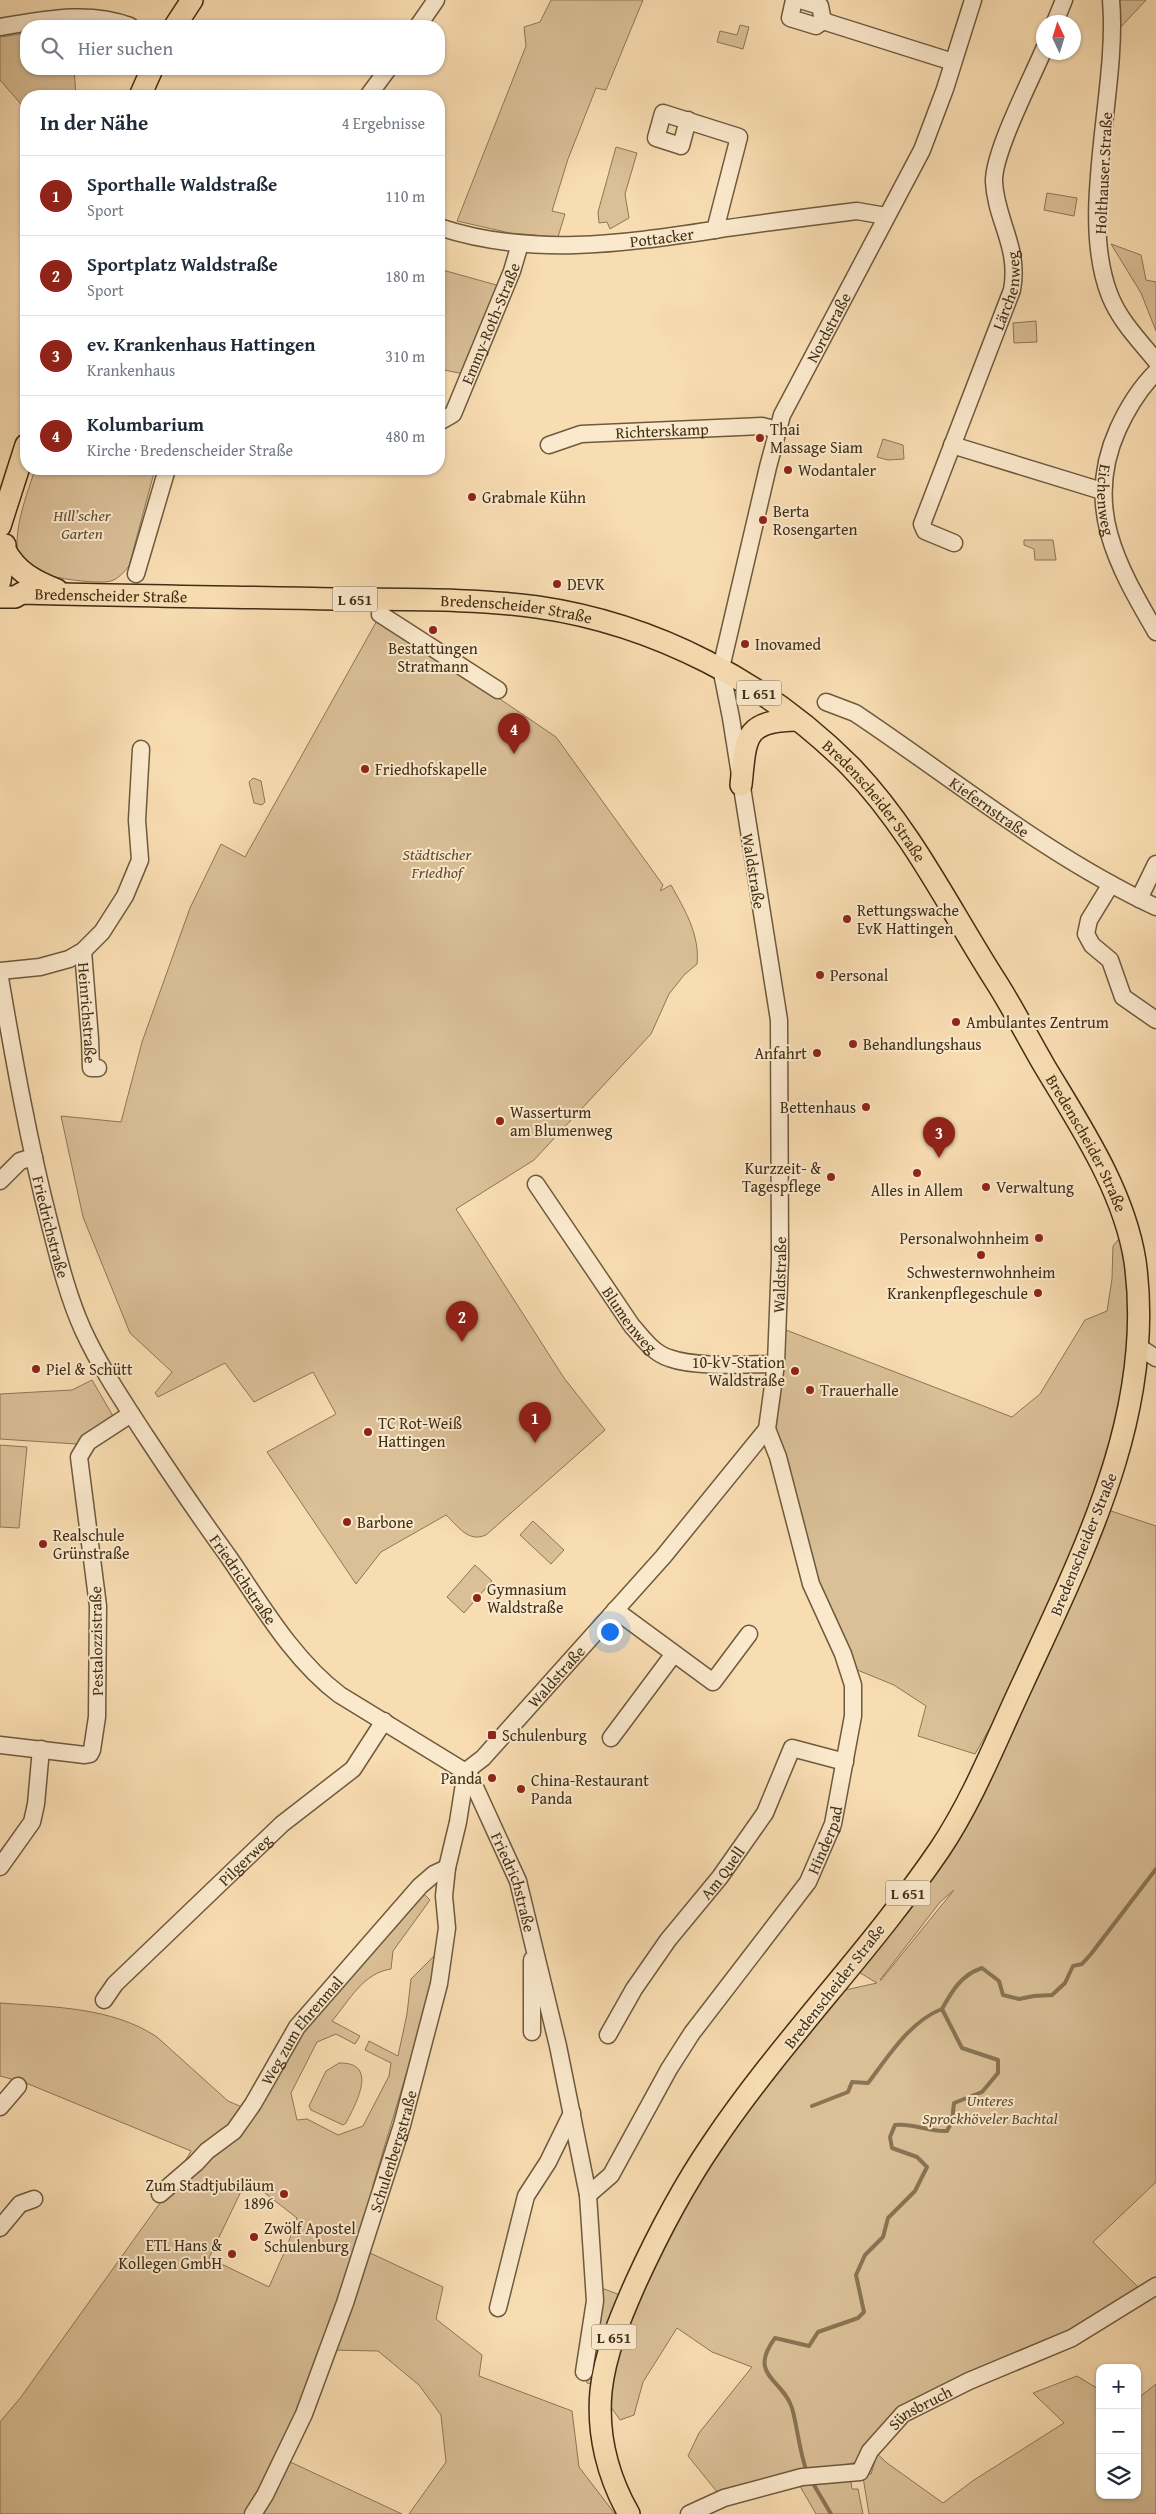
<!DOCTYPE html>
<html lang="de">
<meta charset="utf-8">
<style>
:root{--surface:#fff;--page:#f2f2f3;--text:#1f2937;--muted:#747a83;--line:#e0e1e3;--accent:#8f2418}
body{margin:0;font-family:"Gentium Book Plus",serif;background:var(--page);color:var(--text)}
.controls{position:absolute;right:15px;bottom:15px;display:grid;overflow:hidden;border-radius:10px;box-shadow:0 1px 4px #0004}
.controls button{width:45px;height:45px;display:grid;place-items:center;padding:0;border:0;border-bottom:1px solid var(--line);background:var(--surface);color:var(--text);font:25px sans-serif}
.compass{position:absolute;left:1036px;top:15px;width:45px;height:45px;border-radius:50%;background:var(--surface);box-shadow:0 1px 4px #0004;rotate:356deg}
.you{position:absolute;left:609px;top:1631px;width:18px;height:18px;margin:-12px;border:4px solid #fff;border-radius:50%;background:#1a73e8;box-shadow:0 0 0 8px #1a73e833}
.badge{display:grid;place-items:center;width:32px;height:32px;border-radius:50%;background:var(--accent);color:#fff;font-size:16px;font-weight:700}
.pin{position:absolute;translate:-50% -41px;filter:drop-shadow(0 1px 2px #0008)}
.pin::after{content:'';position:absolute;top:26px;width:18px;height:15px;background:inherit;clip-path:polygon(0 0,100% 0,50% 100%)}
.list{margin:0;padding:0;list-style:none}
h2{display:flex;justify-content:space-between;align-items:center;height:65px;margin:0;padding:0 20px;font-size:21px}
h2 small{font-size:16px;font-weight:400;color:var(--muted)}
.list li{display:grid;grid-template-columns:32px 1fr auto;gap:15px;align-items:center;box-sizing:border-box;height:80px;padding:0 20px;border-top:1px solid var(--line)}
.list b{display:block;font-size:19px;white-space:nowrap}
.list p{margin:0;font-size:16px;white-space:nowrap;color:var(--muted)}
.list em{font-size:16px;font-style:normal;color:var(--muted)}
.icon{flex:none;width:28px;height:28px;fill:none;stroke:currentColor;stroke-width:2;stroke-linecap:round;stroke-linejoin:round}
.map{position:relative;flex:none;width:1156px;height:2514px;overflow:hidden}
.search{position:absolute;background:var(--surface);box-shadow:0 1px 4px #0004;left:20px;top:20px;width:425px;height:55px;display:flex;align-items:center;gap:12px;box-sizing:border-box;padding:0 18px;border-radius:20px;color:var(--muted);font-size:19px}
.panel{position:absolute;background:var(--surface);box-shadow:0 1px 4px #0004;left:20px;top:90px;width:425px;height:385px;border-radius:20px}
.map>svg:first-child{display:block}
.green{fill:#dabf97;stroke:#8d7656;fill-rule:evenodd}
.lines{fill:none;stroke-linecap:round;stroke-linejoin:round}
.stream{stroke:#897453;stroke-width:4}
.minor-casing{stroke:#6e5a3c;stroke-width:19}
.major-casing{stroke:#402e15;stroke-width:24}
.minor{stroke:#fbe9cd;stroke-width:16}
.major{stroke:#f9ddb2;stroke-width:21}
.poi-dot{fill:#8f2418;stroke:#fbe9cd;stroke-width:2}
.labels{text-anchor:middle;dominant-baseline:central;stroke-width:4;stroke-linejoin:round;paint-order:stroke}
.shield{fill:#fbe9cd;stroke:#78664c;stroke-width:1}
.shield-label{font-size:15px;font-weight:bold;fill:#402e15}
.street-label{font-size:16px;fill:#402e15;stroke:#fbe9cd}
.poi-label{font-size:16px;fill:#402e15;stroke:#fbe9cd;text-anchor:start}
.park-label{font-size:16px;font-style:italic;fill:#5f4b2f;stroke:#fbe9cd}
</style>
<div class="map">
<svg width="1156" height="2514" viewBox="0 0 1156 2514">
<rect width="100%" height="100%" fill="#f9ddb2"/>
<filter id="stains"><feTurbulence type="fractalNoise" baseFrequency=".004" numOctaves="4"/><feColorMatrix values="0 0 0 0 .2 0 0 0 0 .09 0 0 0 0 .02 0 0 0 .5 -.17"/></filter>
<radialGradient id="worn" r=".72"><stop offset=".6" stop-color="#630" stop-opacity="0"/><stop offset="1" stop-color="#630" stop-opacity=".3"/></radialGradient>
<!-- green -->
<g class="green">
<path d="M551 0H643L606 90 596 88 568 159 552 211 565 214 558 237 510 233 457 221 526 46 524 27 540 22Z"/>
<path d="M1119 0H1146L1118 30Z"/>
<path d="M740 25 749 27 743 49 717 42 720 31 737 35Z"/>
<path d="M26 33V69H74L76 96H26V110L0 80V37Z"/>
<path d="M616 147 637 153 625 194 629 218 610 229 607 222 599 223 598 212Z"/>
<path d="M1047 193 1077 198 1074 216 1044 210Z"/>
<path d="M1111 244 1141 255 1146 280 1156 282V331L1141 293Z"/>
<path d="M439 269 500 286 464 374 439 369Z"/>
<path d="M1036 321 1037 342 1014 343 1013 323Z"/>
<path d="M883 439 903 445 904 459 888 460 877 457Z"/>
<path d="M35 469H155L129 566C124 572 118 579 111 581 97 585 44 577 31 570 27 568 22 562 20 559 10 536 28 492 35 469Z"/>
<path d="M1024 540H1053L1056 560H1035L1034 549 1024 545Z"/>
<path d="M379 617 556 737 663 885 660 891 671 885C685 910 700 935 697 964L684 975 669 994 651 1034 534 1160 456 1209 564 1378 605 1430 486 1535C468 1543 458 1526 446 1515L381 1552 356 1584 267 1452 336 1414 313 1372 254 1402 225 1363 158 1397 155 1393 172 1372 130 1333 83 1217 61 1116 121 1122 142 1042 190 908 221 844 245 857Z"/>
<path d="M253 778 261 781 265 802 262 805 254 803 249 782Z"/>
<path d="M1123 1234 1129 1256 1128 1381 1096 1498 1012 1689 975 1754 918 1736 926 1706 894 1685 855 1669 815 1585 775 1437 786 1330 1012 1417 1040 1394 1085 1320 1107 1311 1112 1279 1113 1246Z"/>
<path d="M92 1380 113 1416 77 1446 76 1444 0 1439V1394L72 1390Z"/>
<path d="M0 1445 27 1447 19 1528 0 1527Z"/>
<path d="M1108 1510 1156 1526V2182L1093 2242 1140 2289 1038 2349 935 2395 857 2462 788 2478 722 2498 688 2456 699 2433 752 2367 712 2352 677 2328 643 2382 634 2415 620 2420 606 2400 611 2372 643 2273 746 2106 845 1990 877 1983 857 1971 914 1897ZM954 1890 881 1980H880L940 1902Z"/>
<path d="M533 1521 564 1550 551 1564 520 1535Z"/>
<path d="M475 1565 492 1581 464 1613 447 1597Z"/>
<path d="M420 1890 430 1900 393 1951 391 1969C363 1973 349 2001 332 2021L360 2036 355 2044 336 2034 317 2042 291 2093 297 2120 307 2119 338 2135 363 2126 389 2076 391 2063 365 2050 369 2041 398 2056 407 2014 411 1979 437 1953 433 1984 373 2185 368 2252 443 2287 436 2319 482 2355 479 2376 572 2411 579 2467 615 2514H409L446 2462 441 2415 419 2385 378 2351 333 2350 286 2460 402 2514H0V2422L21 2397 160 2203 191 2151 26 2083 0 2076V2003C53 2007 112 2007 157 2037L228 2101 251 2111 295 2034ZM247 2179 297 2218 288 2244 269 2287 209 2258Z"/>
<path d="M339 2063C380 2062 355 2105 346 2123L343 2125 311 2110 309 2106 326 2071Z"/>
<path d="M596 2286 623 2296 593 2384 587 2383 586 2378Z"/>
<path d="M1077 2376 1100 2390V2495H1137V2399L1156 2384V2514H869L863 2477 864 2473 871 2474 875 2461 869 2459 873 2450 887 2463 943 2503 974 2480 1064 2423 1033 2393Z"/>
<path d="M850 2476 852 2489H858L863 2514H816L797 2481Z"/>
</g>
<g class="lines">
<!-- stream -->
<g class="stream">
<path d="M812 2106 848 2092 852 2082 868 2083C888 2057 910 2021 942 2009"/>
<path d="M807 2472C799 2451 798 2429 792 2408 783 2379 747 2376 775 2338L809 2346 818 2332 858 2318 864 2312 856 2275 865 2255 883 2237 888 2218 915 2191 927 2167 917 2157 892 2148 890 2137 895 2125C913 2123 929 2132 947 2131L952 2121 954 2103 982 2092 998 2073V2060L962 2048 942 2009C952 1991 961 1975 982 1968L999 1981 1003 1995 1019 1999 1034 1996 1052 1995 1065 1983 1073 1966 1082 1964 1091 1954 1156 1869"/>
<path d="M811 2480 831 2514"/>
</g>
<defs>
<g id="minor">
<path d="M794 0 790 18 816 26 823 21"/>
<path d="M800 0 820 6 823 21"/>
<path d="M1111 0C1119 89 1077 214 1110 296 1120 321 1139 340 1156 361"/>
<path d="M823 21 953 62"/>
<path d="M1055 22 1064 0"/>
<path d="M418 26 436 0"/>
<path d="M0 27C43 20 88 10 130 26"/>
<path d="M368 96 388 69"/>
<path d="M688 120 681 146 656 138 663 113 739 137 715 230"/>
<path id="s1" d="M439 227C529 257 621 244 714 230 761 223 810 217 857 211L886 216"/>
<path id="s2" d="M1156 372C1139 389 1128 407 1118 429 1083 506 1117 565 1156 632"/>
<path id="s3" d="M439 422 453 414 512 271 520 244"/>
<path id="s4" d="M549 445 581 434 762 426 777 430"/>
<path d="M952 445 1102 491"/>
<path id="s5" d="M954 543 925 531 922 524 1012 290C1020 247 996 221 994 182 993 153 1031 80 1044 49"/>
<path d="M136 574 167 469"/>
<path d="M381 600 380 614 498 690"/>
<path id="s6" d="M826 702 855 713C954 779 1047 856 1156 907"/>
<path d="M1111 884 1089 920 1086 934 1092 945 1110 960 1123 997 1156 1020"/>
<path d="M1139 899 1156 864"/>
<path id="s7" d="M83 951 90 1039 91 1068H98"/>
<path d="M0 971 40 967 69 959 83 951 102 932 125 896 140 860 137 820 141 749"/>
<path id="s8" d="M0 978C14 1060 29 1144 50 1225 59 1260 68 1297 83 1330 100 1367 123 1401 145 1435 172 1476 199 1516 228 1556 261 1604 293 1660 340 1695L469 1774 518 1881 558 2046 588 2195 595 2301 584 2372"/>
<path d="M0 1181 20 1161 34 1157"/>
<path id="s9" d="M536 1184 632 1326C643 1338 653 1353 669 1358 696 1368 747 1364 776 1364"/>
<path d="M1139 1347 1156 1358"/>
<path d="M615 1610 713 1682 749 1634"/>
<path d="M611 1738 673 1655"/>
<path d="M0 1745 85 1755 90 1754 92 1750 97 1717 98 1606 79 1457 88 1442 131 1414"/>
<path id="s10" d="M466 1771 483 1758 663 1557 767 1429 776 1364 780 1259 779 1020 731 718 721 668 768 467 782 415 922 150 945 89 973 0"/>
<path d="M0 1867 32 1822 36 1804 41 1749"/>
<path id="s11" d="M104 2000 115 1984 282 1824 353 1769 384 1721"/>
<path d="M532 2032V1960"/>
<path id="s12" d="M608 2035 634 1989 668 1940 720 1877 765 1813 792 1748 845 1762"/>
<path d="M0 2107 18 2086"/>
<path id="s13" d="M160 2194 196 2163 207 2151 234 2131 253 2104 297 2027 420 1886 434 1874 447 1868"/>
<path id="s14" d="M588 2195 611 2175 669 2069 692 2033 808 1882 833 1824 853 1716V1685L843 1654 811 1584 778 1457 767 1429"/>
<path d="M0 2228 20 2204 34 2199"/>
<path d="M498 2308 526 2196 548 2162 572 2113"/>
<path id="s15" d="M253 2514 265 2495 304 2414 345 2303 402 2125 439 1984 447 1928 444 1896 447 1868 458 1822 466 1771"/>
<path id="s16" d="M689 2514 724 2498 802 2477 860 2472 870 2451 903 2414 969 2381 1072 2338 1156 2286"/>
</g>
<g id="major">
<path d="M175 26 192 0"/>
<path d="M140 96 152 69"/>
<path d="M0 526 26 445"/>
<path d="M5 550C17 572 34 581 57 590"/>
<path d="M0 581 5 545"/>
<path id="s17" d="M0 597H15L22 593C127 596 232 597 337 599 403 600 472 598 537 607 655 624 767 682 851 767 911 829 949 908 995 980 1013 1008 1028 1038 1045 1067 1081 1127 1124 1191 1135 1261 1156 1411 1084 1551 1023 1683 997 1738 974 1798 940 1849 870 1952 781 2041 712 2144 682 2188 658 2234 636 2282 621 2316 605 2353 601 2391 597 2434 608 2477 629 2514"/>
<path d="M741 785C746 738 743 721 796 720"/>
</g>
</defs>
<!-- minor casing -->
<use href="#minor" class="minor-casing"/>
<!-- major casing -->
<use href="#major" class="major-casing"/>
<!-- minor -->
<use href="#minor" class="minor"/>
<!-- major -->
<use href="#major" class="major"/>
</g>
<!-- markers -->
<g class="poi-dot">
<circle cx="760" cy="438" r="5"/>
<circle cx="788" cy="470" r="5"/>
<circle cx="472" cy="497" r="5"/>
<circle cx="763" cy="520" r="5"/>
<circle cx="557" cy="584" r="5"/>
<circle cx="433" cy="630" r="5"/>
<circle cx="745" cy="644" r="5"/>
<circle cx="365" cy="769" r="5"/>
<circle cx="847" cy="919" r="5"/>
<circle cx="820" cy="975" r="5"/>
<circle cx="956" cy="1022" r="5"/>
<circle cx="853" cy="1044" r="5"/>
<circle cx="817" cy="1053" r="5"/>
<circle cx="866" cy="1107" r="5"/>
<circle cx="500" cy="1121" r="5"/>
<circle cx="917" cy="1173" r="5"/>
<circle cx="831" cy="1177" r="5"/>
<circle cx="986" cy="1187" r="5"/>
<circle cx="1039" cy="1238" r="5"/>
<circle cx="981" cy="1255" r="5"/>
<circle cx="1038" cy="1293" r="5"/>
<circle cx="36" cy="1369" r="5"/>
<circle cx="795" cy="1371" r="5"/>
<circle cx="810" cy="1390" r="5"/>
<circle cx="368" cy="1432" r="5"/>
<circle cx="347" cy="1522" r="5"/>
<circle cx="43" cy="1544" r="5"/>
<circle cx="477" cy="1598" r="5"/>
<rect x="487" y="1730" width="10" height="10" rx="2.5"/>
<circle cx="492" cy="1778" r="5"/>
<circle cx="521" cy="1789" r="5"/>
<circle cx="284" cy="2194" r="5"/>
<circle cx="254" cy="2237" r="5"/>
<circle cx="232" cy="2254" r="5"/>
</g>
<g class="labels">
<!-- shield labels -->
<g class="shield">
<rect x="332.5" y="586.5" width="45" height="25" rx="4"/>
<rect x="736.5" y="680.5" width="45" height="25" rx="4"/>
<rect x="885.5" y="1880.5" width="45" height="25" rx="4"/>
<rect x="591.5" y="2324.5" width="45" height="25" rx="4"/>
</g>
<g class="shield-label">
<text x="355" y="599">L 651</text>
<text x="759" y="693">L 651</text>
<text x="908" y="1893">L 651</text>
<text x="614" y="2337">L 651</text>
</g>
<!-- street labels -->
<g class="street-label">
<text transform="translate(1103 173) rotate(-87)">Holthauser Straße</text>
<text stroke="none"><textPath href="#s1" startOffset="225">Pottacker</textPath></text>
<text stroke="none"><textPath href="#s5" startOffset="288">Lärchenweg</textPath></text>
<text stroke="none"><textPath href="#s3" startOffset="114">Emmy-Roth-Straße</textPath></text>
<text stroke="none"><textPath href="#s10" startOffset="1582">Nordstraße</textPath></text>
<text stroke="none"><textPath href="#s4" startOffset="115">Richterskamp</textPath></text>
<text stroke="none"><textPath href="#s2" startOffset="142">Eichenweg</textPath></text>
<text stroke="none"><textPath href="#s17" startOffset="112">Bredenscheider Straße</textPath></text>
<text stroke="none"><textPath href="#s17" startOffset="518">Bredenscheider Straße</textPath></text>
<text stroke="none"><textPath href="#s17" startOffset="938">Bredenscheider Straße</textPath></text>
<text stroke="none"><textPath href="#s6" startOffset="195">Kiefernstraße</textPath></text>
<text transform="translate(754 871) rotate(81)">Waldstraße</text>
<text stroke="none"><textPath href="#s7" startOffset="62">Heinrichstraße</textPath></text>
<text stroke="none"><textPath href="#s17" startOffset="1342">Bredenscheider Straße</textPath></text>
<text stroke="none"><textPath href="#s8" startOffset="254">Friedrichstraße</textPath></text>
<text stroke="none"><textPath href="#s10" startOffset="611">Waldstraße</textPath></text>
<text stroke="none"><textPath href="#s9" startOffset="165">Blumenweg</textPath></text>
<text transform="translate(1083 1544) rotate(-68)">Bredenscheider Straße</text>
<text stroke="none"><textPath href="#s8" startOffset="659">Friedrichstraße</textPath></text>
<text transform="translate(96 1641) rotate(-91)">Pestalozzistraße</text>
<text stroke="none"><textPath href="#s10" startOffset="131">Waldstraße</textPath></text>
<text stroke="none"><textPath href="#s14" startOffset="430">Hinderpad</textPath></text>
<text stroke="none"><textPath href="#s11" startOffset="199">Pilgerweg</textPath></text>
<text stroke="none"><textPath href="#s12" startOffset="199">Am Quell</textPath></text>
<text stroke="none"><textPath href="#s8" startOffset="1079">Friedrichstraße</textPath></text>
<text transform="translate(834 1986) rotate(-52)">Bredenscheider Straße</text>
<text stroke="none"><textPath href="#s13" startOffset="219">Weg zum Ehrenmal</textPath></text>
<text stroke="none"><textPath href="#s15" startOffset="390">Schulenbergstraße</textPath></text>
<text stroke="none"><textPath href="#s16" startOffset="268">Sünsbruch</textPath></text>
</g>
<!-- poi labels -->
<g class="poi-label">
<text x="770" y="429">Thai<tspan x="770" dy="18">Massage Siam</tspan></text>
<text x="798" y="470">Wodantaler</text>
<text x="482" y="497">Grabmale Kühn</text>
<text x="773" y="511">Berta<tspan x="773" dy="18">Rosengarten</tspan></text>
<text x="567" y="584">DEVK</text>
<text x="755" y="644">Inovamed</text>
<text x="433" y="648" text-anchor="middle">Bestattungen<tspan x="433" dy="18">Stratmann</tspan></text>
<text x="375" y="769">Friedhofskapelle</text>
<text x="857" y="910">Rettungswache<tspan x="857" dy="18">EvK Hattingen</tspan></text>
<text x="830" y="975">Personal</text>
<text x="966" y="1022">Ambulantes Zentrum</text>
<text x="863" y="1044">Behandlungshaus</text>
<text x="807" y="1053" text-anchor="end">Anfahrt</text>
<text x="856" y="1107" text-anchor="end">Bettenhaus</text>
<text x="510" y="1112">Wasserturm<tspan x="510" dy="18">am Blumenweg</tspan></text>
<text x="821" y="1168" text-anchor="end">Kurzzeit- &amp;<tspan x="821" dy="18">Tagespflege</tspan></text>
<text x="996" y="1187">Verwaltung</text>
<text x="917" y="1190" text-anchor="middle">Alles in Allem</text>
<text x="1029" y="1238" text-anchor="end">Personalwohnheim</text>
<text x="981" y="1272" text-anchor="middle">Schwesternwohnheim</text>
<text x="1028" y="1293" text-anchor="end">Krankenpflegeschule</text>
<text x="785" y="1362" text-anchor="end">10-kV-Station<tspan x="785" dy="18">Waldstraße</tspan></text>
<text x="46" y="1369">Piel &amp; Schütt</text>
<text x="820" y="1390">Trauerhalle</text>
<text x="378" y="1423">TC Rot-Weiß<tspan x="378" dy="18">Hattingen</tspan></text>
<text x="357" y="1522">Barbone</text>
<text x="53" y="1535">Realschule<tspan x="53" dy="18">Grünstraße</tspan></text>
<text x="487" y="1589">Gymnasium<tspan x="487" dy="18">Waldstraße</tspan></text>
<text x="502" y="1735">Schulenburg</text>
<text x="482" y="1778" text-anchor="end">Panda</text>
<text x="531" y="1780">China-Restaurant<tspan x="531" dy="18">Panda</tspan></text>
<text x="274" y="2185" text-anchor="end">Zum Stadtjubiläum<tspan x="274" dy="18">1896</tspan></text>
<text x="264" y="2228">Zwölf Apostel<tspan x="264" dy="18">Schulenburg</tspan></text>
<text x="222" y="2245" text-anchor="end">ETL Hans &amp;<tspan x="222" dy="18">Kollegen GmbH</tspan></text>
</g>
<!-- park labels -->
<g class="park-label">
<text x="82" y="515">Hill’scher<tspan x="82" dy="18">Garten</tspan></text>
<text x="437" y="854">Städtischer<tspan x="437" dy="18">Friedhof</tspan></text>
<text x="990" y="2100">Unteres<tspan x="990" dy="18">Sprockhöveler Bachtal</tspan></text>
</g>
</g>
<rect width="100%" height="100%" filter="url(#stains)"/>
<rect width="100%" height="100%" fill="url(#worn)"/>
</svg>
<div class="controls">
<button>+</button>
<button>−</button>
<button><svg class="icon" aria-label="layers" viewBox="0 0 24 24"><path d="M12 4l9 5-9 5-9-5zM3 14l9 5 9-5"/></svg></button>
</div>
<svg class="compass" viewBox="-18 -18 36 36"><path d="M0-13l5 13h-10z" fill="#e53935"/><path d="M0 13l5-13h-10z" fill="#747a83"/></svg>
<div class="you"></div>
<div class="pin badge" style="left:535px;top:1443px">1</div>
<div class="pin badge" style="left:462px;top:1342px">2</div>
<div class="pin badge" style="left:939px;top:1158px">3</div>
<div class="pin badge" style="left:514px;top:754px">4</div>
<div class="search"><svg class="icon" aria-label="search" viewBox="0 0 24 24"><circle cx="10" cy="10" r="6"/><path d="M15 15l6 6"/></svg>Hier suchen</div>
<section class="panel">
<h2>In der Nähe<small>4 Ergebnisse</small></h2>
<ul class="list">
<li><span class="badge">1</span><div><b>Sporthalle Waldstraße</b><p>Sport</p></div><em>110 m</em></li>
<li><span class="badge">2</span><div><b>Sportplatz Waldstraße</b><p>Sport</p></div><em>180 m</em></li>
<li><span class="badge">3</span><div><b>ev. Krankenhaus Hattingen</b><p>Krankenhaus</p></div><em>310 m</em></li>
<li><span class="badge">4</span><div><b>Kolumbarium</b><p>Kirche · Bredenscheider Straße</p></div><em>480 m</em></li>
</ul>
</section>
</div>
